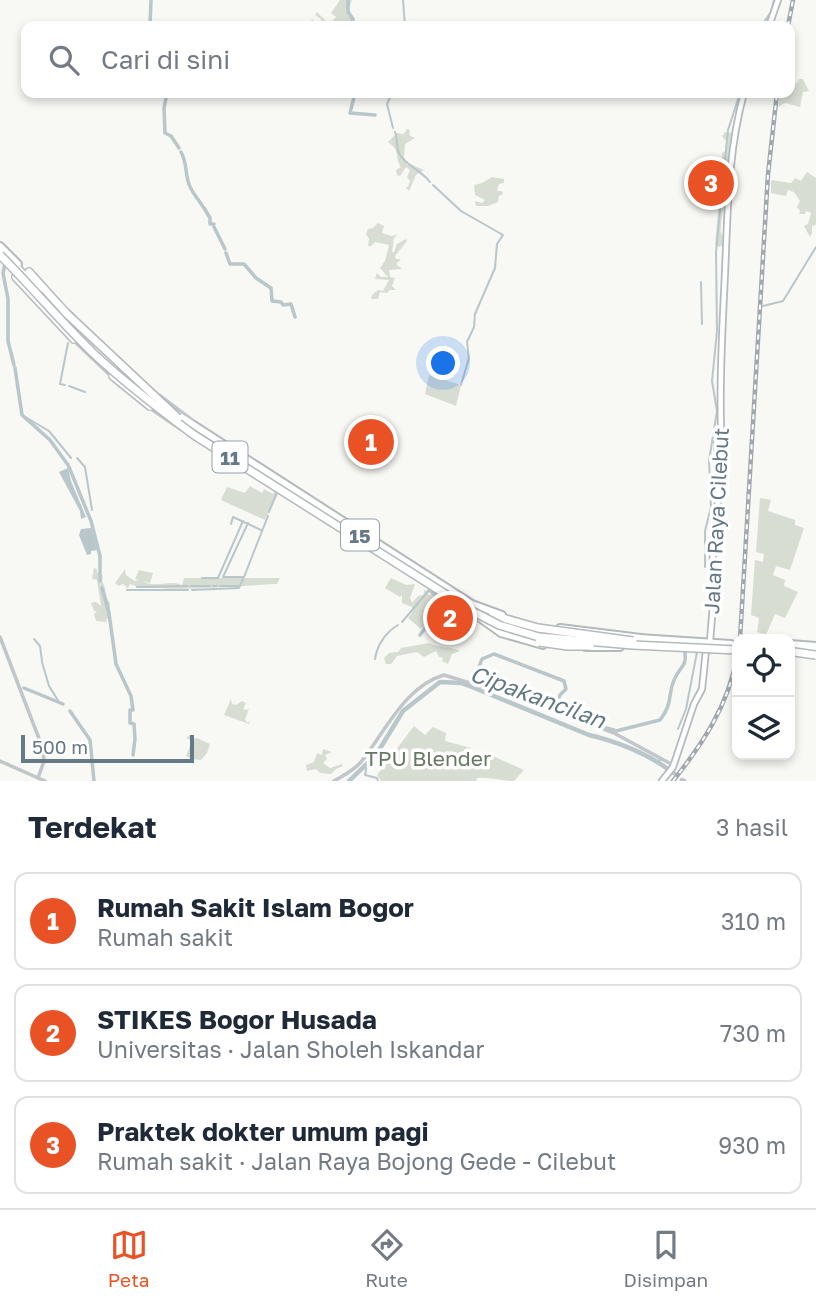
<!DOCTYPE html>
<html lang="id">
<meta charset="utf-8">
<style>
:root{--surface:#fff;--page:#f6f6f7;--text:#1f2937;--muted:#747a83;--line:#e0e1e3;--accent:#e95225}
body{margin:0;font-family:"Golos Text",sans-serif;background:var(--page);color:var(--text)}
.controls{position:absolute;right:21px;bottom:21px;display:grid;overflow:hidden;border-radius:14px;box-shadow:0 4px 10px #0003}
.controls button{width:63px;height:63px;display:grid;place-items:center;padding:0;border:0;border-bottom:2px solid var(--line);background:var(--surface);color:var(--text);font:35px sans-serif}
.scale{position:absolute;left:21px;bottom:18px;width:173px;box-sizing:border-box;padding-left:7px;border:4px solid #667987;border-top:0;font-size:19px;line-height:24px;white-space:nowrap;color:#667987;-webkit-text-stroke:5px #fff;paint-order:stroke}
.you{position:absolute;left:444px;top:364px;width:24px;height:24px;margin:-18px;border:5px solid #fff;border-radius:50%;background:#1a73e8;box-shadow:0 0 0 10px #1a73e833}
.badge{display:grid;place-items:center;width:46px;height:46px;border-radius:50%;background:var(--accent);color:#fff;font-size:23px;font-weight:700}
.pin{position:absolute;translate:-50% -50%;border:4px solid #fff;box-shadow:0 2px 7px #0006}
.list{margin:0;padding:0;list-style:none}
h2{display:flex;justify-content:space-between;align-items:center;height:91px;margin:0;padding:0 28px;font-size:30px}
h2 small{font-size:23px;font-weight:400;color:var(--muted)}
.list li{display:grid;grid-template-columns:46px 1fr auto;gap:21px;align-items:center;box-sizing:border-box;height:98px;margin:0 14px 14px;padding:0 14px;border:2px solid var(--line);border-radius:14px}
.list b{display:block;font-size:26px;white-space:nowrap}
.list p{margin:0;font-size:23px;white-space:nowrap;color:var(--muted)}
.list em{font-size:23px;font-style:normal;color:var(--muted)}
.icon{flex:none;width:38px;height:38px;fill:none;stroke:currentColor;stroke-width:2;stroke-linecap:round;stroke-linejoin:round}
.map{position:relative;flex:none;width:816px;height:781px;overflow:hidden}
.search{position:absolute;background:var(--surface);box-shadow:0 4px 10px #0003;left:21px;right:21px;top:21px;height:77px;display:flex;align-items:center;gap:18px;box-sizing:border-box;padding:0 24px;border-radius:14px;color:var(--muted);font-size:26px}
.sheet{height:427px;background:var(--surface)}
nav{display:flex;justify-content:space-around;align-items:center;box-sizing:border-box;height:98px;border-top:2px solid var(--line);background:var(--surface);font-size:19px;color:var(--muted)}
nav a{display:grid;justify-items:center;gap:4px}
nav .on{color:var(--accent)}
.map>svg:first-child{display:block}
.green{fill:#d8ddd4}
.water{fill:#b9c6ca}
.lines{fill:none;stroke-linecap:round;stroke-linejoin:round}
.stream{stroke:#b9c6ca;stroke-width:2}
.canal{stroke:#b9c6ca;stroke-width:3.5}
.river{stroke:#b9c6ca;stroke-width:4.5}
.secondary-casing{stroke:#b3babe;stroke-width:8}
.trunk-casing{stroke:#b4b9bc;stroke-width:10}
.motorway-casing{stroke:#b4b9bc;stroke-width:10}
.tertiary{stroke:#c1c6ca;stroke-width:3.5}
.secondary{stroke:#fff;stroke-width:4.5}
.trunk{stroke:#fff;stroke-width:6}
.motorway{stroke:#fff;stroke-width:7}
.rail-casing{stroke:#a0a8ae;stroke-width:4.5}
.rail{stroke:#fff;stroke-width:2;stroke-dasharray:5;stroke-linecap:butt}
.motorway-bridge-casing{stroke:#b4b9bc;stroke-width:10;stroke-linecap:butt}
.motorway-bridge{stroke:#fff;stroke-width:7}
.labels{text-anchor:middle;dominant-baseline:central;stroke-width:7;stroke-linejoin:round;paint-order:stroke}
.shield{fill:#fff;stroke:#94a1ab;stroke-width:2}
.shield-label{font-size:19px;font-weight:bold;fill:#667987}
.street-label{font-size:21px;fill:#667987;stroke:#fff}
.park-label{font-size:21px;fill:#667961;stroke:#fff}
.water-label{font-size:23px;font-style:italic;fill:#627a83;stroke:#fff}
</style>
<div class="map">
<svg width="816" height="781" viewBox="0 0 816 781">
<rect width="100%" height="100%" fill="#f8f8f5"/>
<!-- green -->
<g class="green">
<path d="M340 0H352L349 8 353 18V26H318L314 23 310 25 312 19 315 23 321 24V19L315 15 317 12 329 24 336 17 331 13Z"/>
<path d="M799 79H803L809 91 803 92 800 107 785 103 778 107 780 93H790L793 84 797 83Z"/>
<path d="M407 129H409L410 136 415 138 405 144 404 157 407 165 410 164 424 170 416 175 409 191 405 187H408L410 181 407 177 410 170 406 167 400 176 397 175 396 170 401 167C394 156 401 151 388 142L397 133 404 134Z"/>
<path d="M725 132 732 133 727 200H725C724 204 720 229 721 232 722 236 724 240 724 244L719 247 715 245 718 210 715 200H718V195L710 192 714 179 718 178 717 174 722 164V153L725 151 726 141 722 136Z"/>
<path d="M807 172 816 178V225L812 226V233L810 237 804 226 808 224 811 213 806 211 805 214H799L800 211 797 207 800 201 794 192 788 190 786 196 771 193V180L791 183 795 178 801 181Z"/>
<path d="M492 177 504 179V183L499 184 497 191H502L503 194 499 196 498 202 488 206H476L475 201 482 203 485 200 475 195 474 185 482 183Z"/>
<path d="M378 223 384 226 382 233 392 236 398 234 394 238 392 252H394L397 244 406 239 407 241 395 256 396 259H401L396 264 402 269 389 270 390 277 395 278 392 286 396 290H390L387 293 380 292 378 299H371L372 295 378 290 383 291 389 280 375 279 377 273 381 277H388L380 268 385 261 389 245 375 242 371 246H368L369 239 366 234 368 229 373 228Z"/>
<path d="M429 375 461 385 456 406 425 394Z"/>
<path d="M250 486 262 493 264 489 273 494 275 490 279 492 265 520 221 500 227 487 245 493Z"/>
<path d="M760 498 771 500 768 511 795 520V525L804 528 790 570 776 566 773 575 785 580 784 586 798 592 785 618 775 614 766 635 757 632 759 618 751 615 755 560 763 562 764 554 756 552Z"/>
<path d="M94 568 97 569V573L99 571 103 576 102 581C107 588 104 596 110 603V619H106L107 622 96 621 94 614 97 612 94 611 91 603 96 602 101 606 97 580 92 579Z"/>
<path d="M125 569 126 575 135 581 139 580 135 579 139 570 153 573 150 583 142 581C156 589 169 579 182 585L184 578H280L277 584C250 585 148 594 130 584L128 588H125L127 587 123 584 119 586 115 583Z"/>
<path d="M391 578 406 585 415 584 410 598 412 603 418 596 423 595 425 589 429 595 435 593 448 602 449 606 453 608 446 619 450 618 446 625 440 623 442 621 441 616 446 610 441 606V602L433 601V598L429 603 437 610 421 629 408 618 412 613V607L402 603V595L400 597 385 588Z"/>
<path d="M429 643C440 649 451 646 460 651L452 654 448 664 442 661 443 658 439 657 436 651 424 657 417 652 397 656 391 664H386L384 658 389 653 398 652 401 648Z"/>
<path d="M231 699 232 704 236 705 242 701 246 703 243 709 247 710 249 708 245 720 248 723 250 720 249 724 224 715Z"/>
<path d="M414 726 425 735 433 727 446 733 445 741 471 748 470 759 479 760 484 752 524 770 514 781C500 781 490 777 477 778L476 781H381L377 775Z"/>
<path d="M190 735 193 736V739L197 738 210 744 207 753 201 760 191 759 186 756 192 741 186 738Z"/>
<path d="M323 749 332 752 325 755 327 759 323 763 330 768 342 764 343 766 336 769 331 774 320 773 316 769 307 771 306 765 314 762 317 753 322 755Z"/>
</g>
<!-- water -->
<g class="water">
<path d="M68 468 71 481 86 517 81 519 80 511 59 472Z"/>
<path d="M91 528 97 550 91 551V554L87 555 79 535 81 529Z"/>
</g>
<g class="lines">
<!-- stream -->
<g class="stream">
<path d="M403 0 405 26"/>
<path d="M761 26 771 12 774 0"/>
<path d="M392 93 387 104 393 128"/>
<path d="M395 132C398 139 396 149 400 155 407 166 422 171 430 182"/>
<path d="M433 185 461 211 503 235 497 244 495 268 475 314 474 327 467 342 469 358 461 385"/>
<path d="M701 282 702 324"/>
<path d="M763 306 783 301 816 247"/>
<path d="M65 385 60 384 68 343"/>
<path d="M69 386 85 392"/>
<path d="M22 415 49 431 71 458"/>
<path d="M77 458 85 467 92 510"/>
<path d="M269 512 278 490"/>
<path d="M248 523 223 577H244L268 516"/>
<path d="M231 524 233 517 261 530"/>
<path d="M705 567V531L711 507 709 461 717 411 712 381 717 331 716 252 728 130 740 93"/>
<path d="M202 578H218L243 521"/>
<path d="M191 586H210"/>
<path d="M213 586H217"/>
<path d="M220 586H240L243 579"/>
<path d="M137 587 188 586"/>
<path d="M127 590H188"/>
<path d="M192 590 239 588"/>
<path d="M402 622 430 589"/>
<path d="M34 639 40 646 42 661"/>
<path d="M375 659C377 645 386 632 398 625"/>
<path d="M42 662 49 686 59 702"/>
<path d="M678 729 686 709 697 652"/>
<path d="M658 761 660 760"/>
<path d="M367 764 365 775 377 778 378 781"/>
</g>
<!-- canal -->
<g class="canal">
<path d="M348 0V12L353 19 351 26"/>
<path d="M150 26 151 0"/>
<path d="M167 93 164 108 165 133 171 136 179 148"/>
<path d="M355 93 350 113 375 115"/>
<path d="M181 152C187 163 185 170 188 181 190 191 198 198 203 207"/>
<path d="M204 208 210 218V224H214"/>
<path d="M214 227 225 249"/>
<path d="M226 253 230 264H244L256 278 271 288 272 301 281 302 283 305 291 304 295 317"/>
<path d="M5 264 3 273 8 299V341L14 365"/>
<path d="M15 368 22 415 50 440 68 465"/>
<path d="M69 467 91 521 100 556V581"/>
<path d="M102 588 109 613 116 664 131 696 133 710H130V723L134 724 135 739 133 755"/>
<path d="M420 635 444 602 429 590"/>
<path d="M474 680 482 659 494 654 564 681 566 689 560 695 556 706 559 711"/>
<path d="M24 688 63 704"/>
<path d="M70 711 90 740 94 781"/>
<path d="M566 713 604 727"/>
<path d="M606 728 614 730"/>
<path d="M616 731 660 720C674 702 667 694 675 678 680 667 687 666 685 653"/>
</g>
<!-- river -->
<g class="river">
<path d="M672 772 674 773"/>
<path d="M682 780 684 781"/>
<path d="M349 781 376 755 403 711 440 682 461 683 472 687 589 735C615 741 647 753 669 770"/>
</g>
<defs>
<g id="secondary">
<path d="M769 26 778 0"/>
<path d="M710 641 714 592 712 571 714 536 718 501 717 443 721 426C719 366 724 307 726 248 728 195 730 144 744 93"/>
<path d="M662 781 673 767 694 704 702 689 706 650"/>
</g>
<g id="trunk">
<path d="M0 246 18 264"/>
<path d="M175 413 472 604 502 615"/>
<path d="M480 618 501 633 543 645"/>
<path d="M560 628 641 638"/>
<path d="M639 638 731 644"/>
<path d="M790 644 816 646"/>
<path d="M585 647H620"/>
</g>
<g id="motorway">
<path d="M0 250 39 291"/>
<path d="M29 272 66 313"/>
<path d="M16 277 74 339"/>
<path d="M113 376 150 406"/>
<path d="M492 615 506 619"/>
<path d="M790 649 816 651"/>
</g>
</defs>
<!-- secondary casing -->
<use href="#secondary" class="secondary-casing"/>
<!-- trunk casing -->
<use href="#trunk" class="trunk-casing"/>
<!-- motorway casing -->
<use href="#motorway" class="motorway-casing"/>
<!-- tertiary -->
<g class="tertiary">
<path d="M62 304 74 316"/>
<path d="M73 340 113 378"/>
<path d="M159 395 192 420"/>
<path d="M148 407 182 430"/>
<path d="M0 637 43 749 44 761 38 778"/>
<path d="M0 761 45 781"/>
<path d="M334 781C343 776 354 770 361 762 385 732 405 686 444 675L532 702 614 733 673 765"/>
</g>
<!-- secondary -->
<use href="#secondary" class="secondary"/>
<!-- trunk -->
<use href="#trunk" class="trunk"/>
<!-- motorway -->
<use href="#motorway" class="motorway"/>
<defs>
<g id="rail">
<path d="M788 26 793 0"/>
<path d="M740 639 768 174 777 93"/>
<path d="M673 781C703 743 728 706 737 657"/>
</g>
</defs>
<!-- rail casing -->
<use href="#rail" class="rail-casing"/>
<!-- rail -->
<use href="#rail" class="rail"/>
<defs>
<g id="motorway-bridge">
<path d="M0 255C32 287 61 322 93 353 125 383 159 409 194 435L472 611 499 625 539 637 633 645 737 650"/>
<path d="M66 313 178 418"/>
<path d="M506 619 538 628 633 641"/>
<path d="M539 642 568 646H590"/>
<path d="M794 652 816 655"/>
</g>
</defs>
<!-- motorway-bridge casing -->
<use href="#motorway-bridge" class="motorway-bridge-casing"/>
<!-- motorway-bridge -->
<use href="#motorway-bridge" class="motorway-bridge"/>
</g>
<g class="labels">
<!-- shield labels -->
<g class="shield">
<rect x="212.5" y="441.5" width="35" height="31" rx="5"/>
<rect x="341" y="519.5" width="38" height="31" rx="5"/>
</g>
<g class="shield-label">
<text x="230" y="457">11</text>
<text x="360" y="535">15</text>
</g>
<!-- street labels -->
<g class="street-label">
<text transform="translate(716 521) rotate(-87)">Jalan Raya Cilebut</text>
</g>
<!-- park labels -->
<g class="park-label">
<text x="428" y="758">TPU Blender</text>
</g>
<!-- water labels -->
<g class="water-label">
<text transform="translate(538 696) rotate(20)">Cipakancilan</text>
</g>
</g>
</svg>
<div class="controls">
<button><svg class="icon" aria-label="locate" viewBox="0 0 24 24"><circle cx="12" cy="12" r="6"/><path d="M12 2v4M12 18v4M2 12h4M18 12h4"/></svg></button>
<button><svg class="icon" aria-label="layers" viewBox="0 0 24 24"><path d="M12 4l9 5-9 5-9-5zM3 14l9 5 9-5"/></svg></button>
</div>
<div class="scale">500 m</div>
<div class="you"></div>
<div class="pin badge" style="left:371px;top:442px">1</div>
<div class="pin badge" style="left:450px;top:618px">2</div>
<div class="pin badge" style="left:711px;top:183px">3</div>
<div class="search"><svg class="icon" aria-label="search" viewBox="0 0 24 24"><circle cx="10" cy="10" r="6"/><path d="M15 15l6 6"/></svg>Cari di sini</div>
</div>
<section class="sheet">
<h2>Terdekat<small>3 hasil</small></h2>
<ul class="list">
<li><span class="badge">1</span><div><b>Rumah Sakit Islam Bogor</b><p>Rumah sakit</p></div><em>310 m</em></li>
<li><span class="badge">2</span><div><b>STIKES Bogor Husada</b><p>Universitas · Jalan Sholeh Iskandar</p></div><em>730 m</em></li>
<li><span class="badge">3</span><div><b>Praktek dokter umum pagi</b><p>Rumah sakit · Jalan Raya Bojong Gede - Cilebut</p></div><em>930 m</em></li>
</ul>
</section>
<nav>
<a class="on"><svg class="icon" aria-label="map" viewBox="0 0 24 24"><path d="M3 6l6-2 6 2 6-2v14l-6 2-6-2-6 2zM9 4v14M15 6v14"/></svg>Peta</a>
<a><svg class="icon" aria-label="directions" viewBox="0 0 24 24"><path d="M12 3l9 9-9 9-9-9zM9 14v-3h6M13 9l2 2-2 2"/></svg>Rute</a>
<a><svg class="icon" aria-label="saved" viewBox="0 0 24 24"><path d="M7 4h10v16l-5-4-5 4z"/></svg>Disimpan</a>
</nav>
